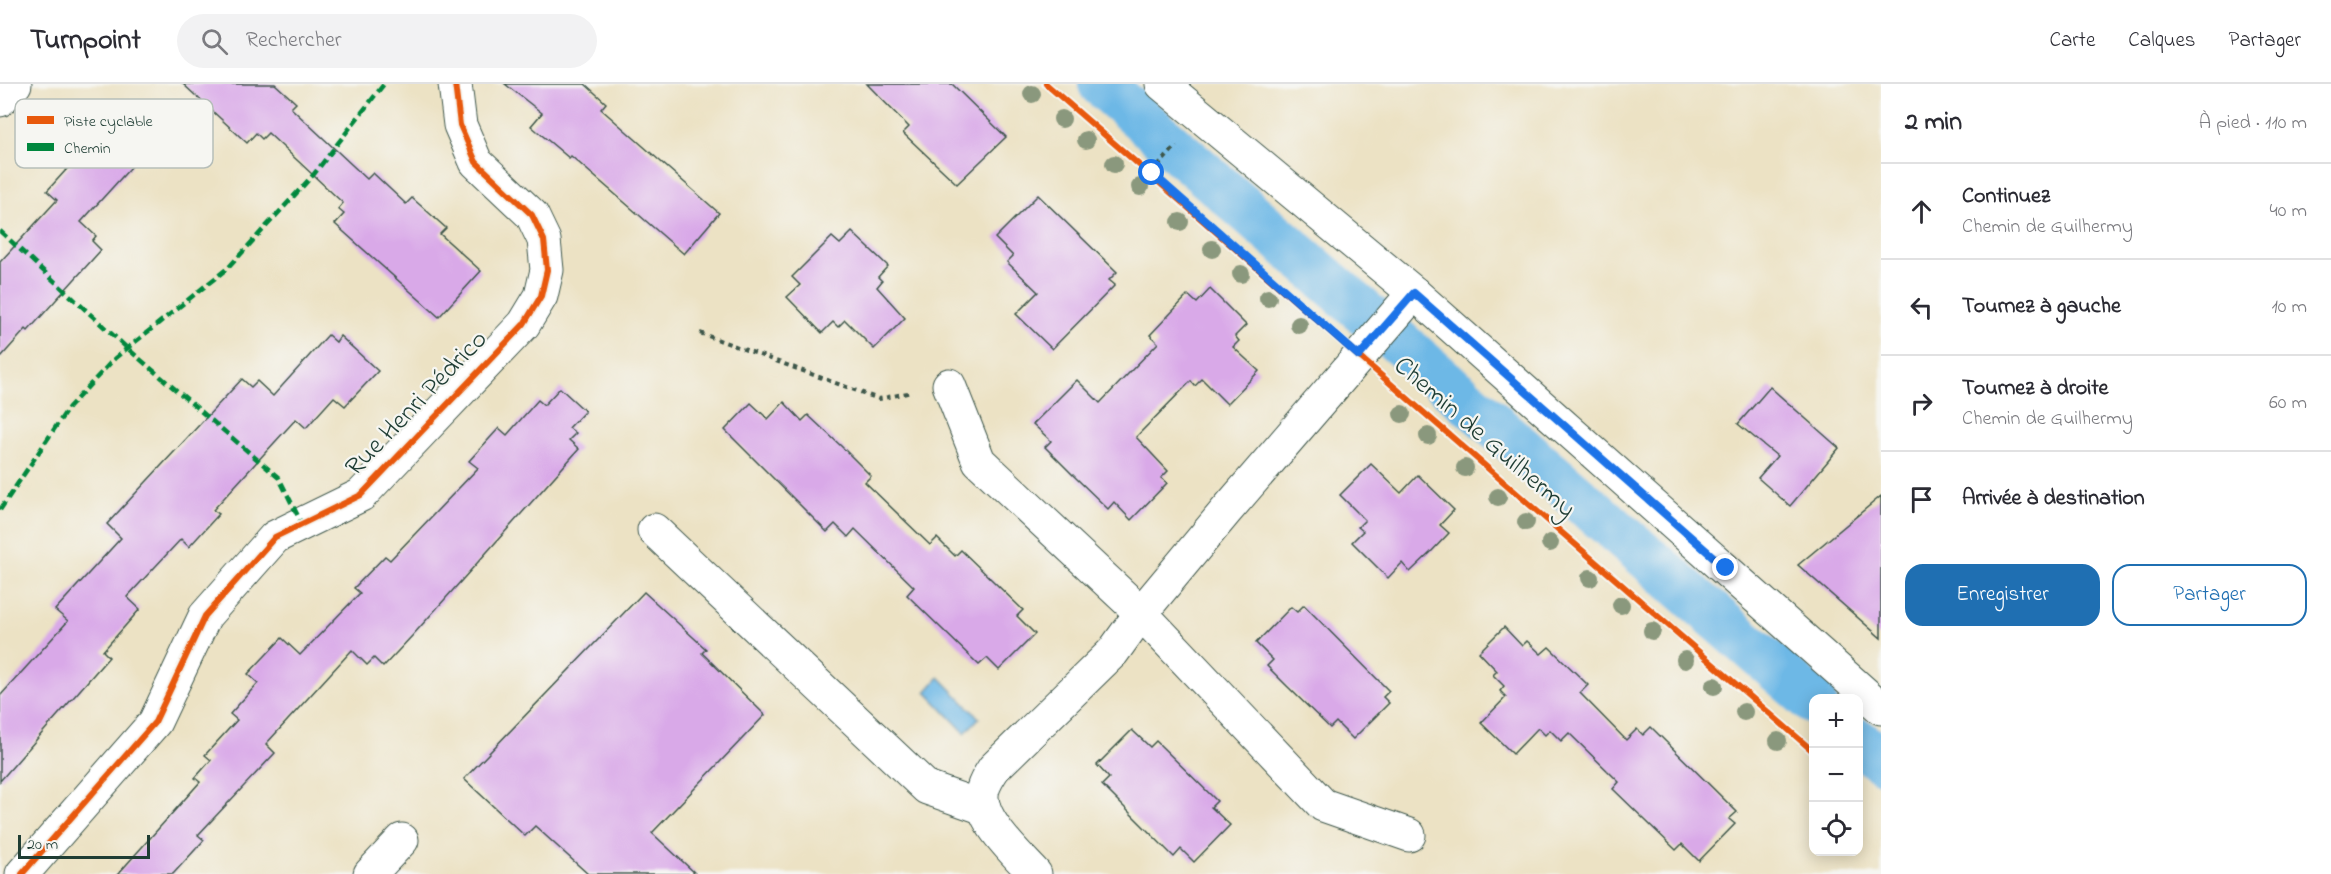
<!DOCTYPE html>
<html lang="fr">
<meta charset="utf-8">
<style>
:root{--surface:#fff;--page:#f2f2f3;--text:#2b2b33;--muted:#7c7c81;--line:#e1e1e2;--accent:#1f6fb2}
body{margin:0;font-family:"Indie Flower",sans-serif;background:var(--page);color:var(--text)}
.controls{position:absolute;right:18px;bottom:18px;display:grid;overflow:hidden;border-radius:12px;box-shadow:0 3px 15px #0003}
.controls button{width:54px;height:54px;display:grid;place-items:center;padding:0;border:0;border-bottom:2px solid var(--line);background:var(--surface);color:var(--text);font:30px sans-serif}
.scale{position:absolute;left:18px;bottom:15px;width:132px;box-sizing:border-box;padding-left:6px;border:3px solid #1f3d34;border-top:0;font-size:16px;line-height:21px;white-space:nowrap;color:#1f3d34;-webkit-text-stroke:4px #f6f6f2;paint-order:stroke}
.stop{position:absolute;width:18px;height:18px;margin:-14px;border:4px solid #1a73e8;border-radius:50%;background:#fff}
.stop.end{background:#1a73e8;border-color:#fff;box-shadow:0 2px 6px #0008}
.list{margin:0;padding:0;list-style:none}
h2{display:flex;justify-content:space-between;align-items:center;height:78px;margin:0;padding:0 24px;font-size:26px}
h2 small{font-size:20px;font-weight:400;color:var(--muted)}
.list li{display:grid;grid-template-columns:39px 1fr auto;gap:18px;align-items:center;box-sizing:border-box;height:96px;padding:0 24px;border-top:2px solid var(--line)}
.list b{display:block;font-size:22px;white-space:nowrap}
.list p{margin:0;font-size:20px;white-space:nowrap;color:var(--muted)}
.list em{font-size:20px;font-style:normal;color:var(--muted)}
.actions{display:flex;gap:12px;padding:18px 24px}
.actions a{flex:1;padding:14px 0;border:2px solid var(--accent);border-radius:18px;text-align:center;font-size:21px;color:var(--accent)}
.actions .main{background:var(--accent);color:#fff}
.icon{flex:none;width:33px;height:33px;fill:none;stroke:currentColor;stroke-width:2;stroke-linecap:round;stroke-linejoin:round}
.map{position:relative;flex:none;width:1881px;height:790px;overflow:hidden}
header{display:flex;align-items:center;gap:36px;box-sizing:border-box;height:84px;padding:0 30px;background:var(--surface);border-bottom:2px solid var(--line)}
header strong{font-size:28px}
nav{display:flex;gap:33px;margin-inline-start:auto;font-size:21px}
.search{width:420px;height:54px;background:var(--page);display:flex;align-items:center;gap:15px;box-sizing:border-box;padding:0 21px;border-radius:33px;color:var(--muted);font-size:22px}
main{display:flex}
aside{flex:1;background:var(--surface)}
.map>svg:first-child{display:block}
.water{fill:#6db8e6;stroke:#467a8d;stroke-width:1.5}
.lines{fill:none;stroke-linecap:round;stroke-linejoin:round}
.canal{stroke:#6db8e6;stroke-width:46}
.building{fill:#d9a9e8}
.minor-casing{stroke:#3e564a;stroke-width:35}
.path{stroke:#3e564a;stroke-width:4;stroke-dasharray:4.5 4.5;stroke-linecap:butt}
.minor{stroke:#fff;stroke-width:33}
.quiet{stroke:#00873e;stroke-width:4.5;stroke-dasharray:9 4.5;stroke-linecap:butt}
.cycleway-casing{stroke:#f6f6f2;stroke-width:10}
.cycleway{stroke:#e8590c;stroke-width:6}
.tree{fill:#8a987d}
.route{stroke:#1a73e8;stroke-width:8}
.labels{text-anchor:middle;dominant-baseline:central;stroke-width:4.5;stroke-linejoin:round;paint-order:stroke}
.street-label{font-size:27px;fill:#1f3d34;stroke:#f6f6f2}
.key{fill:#f6f6f2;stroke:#b6beb9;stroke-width:1.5}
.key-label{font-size:16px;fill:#1f3d34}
</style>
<header>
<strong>Turnpoint</strong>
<div class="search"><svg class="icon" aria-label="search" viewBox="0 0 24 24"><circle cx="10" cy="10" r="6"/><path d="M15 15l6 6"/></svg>Rechercher</div>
<nav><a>Carte</a><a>Calques</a><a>Partager</a></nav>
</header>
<main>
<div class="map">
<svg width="1881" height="790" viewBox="0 0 1881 790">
<rect width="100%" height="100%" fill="#f6f6f2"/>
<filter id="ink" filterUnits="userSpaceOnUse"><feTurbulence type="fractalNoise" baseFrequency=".0167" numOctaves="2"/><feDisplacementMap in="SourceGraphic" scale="12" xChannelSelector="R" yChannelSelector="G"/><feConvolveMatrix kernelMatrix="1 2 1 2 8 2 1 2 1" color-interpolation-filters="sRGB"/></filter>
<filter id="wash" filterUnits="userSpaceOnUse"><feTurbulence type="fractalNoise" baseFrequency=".008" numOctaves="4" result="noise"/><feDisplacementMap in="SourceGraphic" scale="24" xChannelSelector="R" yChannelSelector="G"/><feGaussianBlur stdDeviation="1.35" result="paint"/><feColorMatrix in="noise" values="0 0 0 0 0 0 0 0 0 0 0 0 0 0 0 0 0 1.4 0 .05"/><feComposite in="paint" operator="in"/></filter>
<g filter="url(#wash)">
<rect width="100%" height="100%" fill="#ece2c4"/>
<!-- water -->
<path class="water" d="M939 593 979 634 965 649 926 608Z"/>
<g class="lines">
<!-- canal -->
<g class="canal">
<path d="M1101 0 1814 618"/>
<path d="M1858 657 1881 676"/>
</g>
</g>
<g id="blocks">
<!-- building -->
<g class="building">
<path d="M183 0H275L296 19 291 24 367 95 373 89 406 120 412 114 428 128 446 144 440 150 481 187 439 233 335 140 344 130 338 125 343 119 268 49 262 55 256 49 247 59Z"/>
<path d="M505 0H585L606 19 601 25 719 129 684 170 571 72 569 74 531 42 542 29Z"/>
<path d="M867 0H952L1006 53 957 100 903 49 909 43Z"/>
<path d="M97 31 135 65 125 75 132 82 81 138 96 152 92 157 101 166 28 247 26 245 0 274V178L57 116 47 107 75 76 65 67Z"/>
<path d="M1038 111 1117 188 1109 196 1115 201 1052 265 1016 230 1038 208 1007 178 1013 172 995 154Z"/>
<path d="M852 148 888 182 878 193 882 197 877 203 905 234 874 265 845 236 838 243 833 238 822 249 787 213 800 201 792 193 832 153 840 160Z"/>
<path d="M1210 205 1246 241 1235 252 1239 257 1233 263 1259 287 1227 320 1202 295 1195 302 1191 297 1136 353 1168 387 1161 394 1167 399 1131 436 1114 418 1108 425 1076 394 1045 363 1051 357 1033 340 1077 296 1100 319 1158 259 1150 251 1188 211 1197 219Z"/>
<path d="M328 251 336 258 340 252 378 287 345 322 334 313 306 344 296 335 213 426 219 430 189 463 181 455 127 513 140 525 103 567 109 573 0 697V612L68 537 55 526 121 454 107 440 242 295 251 303 257 297 273 312Z"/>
<path d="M1770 303 1839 364 1790 422 1758 394 1777 372 1738 340Z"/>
<path d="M560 304 585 327 569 344 576 349 569 356 579 365 412 552 383 583 374 574 367 581 352 566 266 660 275 669 198 751 204 756 173 790H118L200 698 195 694 211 676 205 671 237 636 230 630 258 599 248 590 282 554 300 571 360 509 354 504 385 472 390 476 478 384 469 377 499 344 507 351 538 316 544 321Z"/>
<path d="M784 318 802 337 808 331 841 362 871 392 865 398 930 461 937 454 955 472 961 466 1023 526 1017 532 1035 550 999 586 987 574 979 581 907 511 914 503 855 445 848 453 835 440 827 448 725 346 751 319 768 335Z"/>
<path d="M1371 380 1401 409 1418 391 1454 426 1440 441 1449 449 1430 469 1410 488 1402 479 1388 494 1352 458 1363 447 1358 443 1365 436 1340 411Z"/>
<path d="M1881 412V554L1798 481Z"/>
<path d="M644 508 706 565 702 569 765 631 652 749 696 790H588L535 742 525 752 464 695Z"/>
<path d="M1304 521 1389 607 1383 613 1389 619 1353 655 1336 638 1330 644 1287 602 1267 582 1273 576 1256 559 1291 523 1297 528Z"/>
<path d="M1504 543 1522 562 1527 557 1541 570 1549 563 1588 601 1580 609 1626 656 1637 645 1643 651 1651 643 1737 728 1729 735 1735 740 1699 777 1682 760 1676 766 1613 705 1619 698 1569 649 1561 657 1550 646 1545 651 1538 644 1513 670 1481 639 1506 613 1500 607 1504 602 1493 591 1497 587 1479 568Z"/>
<path d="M1132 646 1150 663 1156 657 1217 717 1211 723 1230 741 1194 778 1181 765 1174 773 1102 701 1109 694 1097 681Z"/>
</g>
</g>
</g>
<g filter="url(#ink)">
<use href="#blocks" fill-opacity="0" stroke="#3e564a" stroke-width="1.5"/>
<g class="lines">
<defs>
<g id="minor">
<path d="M1162 0 1414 209 1881 624"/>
<path d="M0 16 15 0"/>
<path d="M949 301 979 377 1141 529 1323 721 1409 751"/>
<path d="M654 446 927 704 984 724"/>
<path d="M22 790 155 638 205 532 275 453 361 411 524 240 541 212 547 186 544 156 532 131 476 78 460 41 455 0"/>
<path d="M370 790 402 756"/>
<path d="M1035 790C1018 771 975 733 983 705 985 698 990 690 994 684L1113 568 1141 529 1226 427 1414 209"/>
</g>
</defs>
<!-- minor casing -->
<use href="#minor" class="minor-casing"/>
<!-- path -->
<g class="path">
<path d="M1152 89 1176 62"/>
<path d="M700 249 879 315 912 308"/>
</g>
<!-- minor -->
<use href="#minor" class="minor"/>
<!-- quiet -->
<g class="quiet">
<path d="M0 147 127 264 279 394 302 440"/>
<path d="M0 426 69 323 115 274 229 183 314 90 384 0"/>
</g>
<defs>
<g id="cycleway">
<path d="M1046 0 1814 668"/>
<path d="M22 790 155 638 205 532 275 453 361 411 524 240 541 212 547 186 544 156 532 131 476 78 460 41 455 0"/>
</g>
</defs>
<!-- cycleway casing -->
<use href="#cycleway" class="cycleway-casing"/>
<!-- cycleway -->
<use href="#cycleway" class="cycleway"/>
</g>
<!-- trees -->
<g class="tree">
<circle cx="1032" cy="10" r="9"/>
<circle cx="1062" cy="35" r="9"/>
<circle cx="1086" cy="56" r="9"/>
<circle cx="1114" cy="80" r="9"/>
<circle cx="1140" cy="103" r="9"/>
<circle cx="1180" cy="138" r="9"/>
<circle cx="1212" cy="165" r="9"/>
<circle cx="1241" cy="190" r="9"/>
<circle cx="1268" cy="214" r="9"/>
<circle cx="1299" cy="241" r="9"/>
<circle cx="1402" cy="330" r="9"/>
<circle cx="1428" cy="352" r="9"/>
<circle cx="1465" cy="384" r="9"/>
<circle cx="1498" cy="413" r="9"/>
<circle cx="1526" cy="438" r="9"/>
<circle cx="1550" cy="459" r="9"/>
<circle cx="1590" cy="494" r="9"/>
<circle cx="1621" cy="521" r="9"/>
<circle cx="1652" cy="547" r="9"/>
<circle cx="1685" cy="576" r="9"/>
<circle cx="1714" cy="602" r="9"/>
<circle cx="1744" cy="628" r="9"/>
<circle cx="1778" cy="657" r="9"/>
</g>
</g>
<g class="lines" filter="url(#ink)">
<!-- route -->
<path class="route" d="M1152 89 1359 272 1414 209 1726 484"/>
</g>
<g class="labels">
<!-- street labels -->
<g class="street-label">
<text transform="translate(417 320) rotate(-46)">Rue Henri Pédrico</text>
<text transform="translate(1484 354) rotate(41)">Chemin de Guilhermy</text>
</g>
</g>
<!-- legend -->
<rect x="15" y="15" width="198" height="69" rx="9" class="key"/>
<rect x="27" y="32" width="27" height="8" fill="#e8590c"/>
<rect x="27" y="59" width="27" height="8" fill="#00873e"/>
<g class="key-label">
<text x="64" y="42">Piste cyclable</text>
<text x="64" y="69">Chemin</text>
</g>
</svg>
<div class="controls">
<button>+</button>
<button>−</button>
<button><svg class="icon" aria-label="locate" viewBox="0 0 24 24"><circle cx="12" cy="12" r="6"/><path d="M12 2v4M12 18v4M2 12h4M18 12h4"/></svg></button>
</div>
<div class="scale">20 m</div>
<div class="stop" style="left:1152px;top:89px"></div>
<div class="stop end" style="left:1726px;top:484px"></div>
</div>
<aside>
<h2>2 min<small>À pied · 110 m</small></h2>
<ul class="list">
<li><svg class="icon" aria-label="ahead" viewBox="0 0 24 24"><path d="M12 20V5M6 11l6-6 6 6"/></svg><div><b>Continuez</b><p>Chemin de Guilhermy</p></div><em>40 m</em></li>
<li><svg class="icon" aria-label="left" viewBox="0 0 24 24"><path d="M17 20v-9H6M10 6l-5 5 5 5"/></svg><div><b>Tournez à gauche</b></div><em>10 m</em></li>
<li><svg class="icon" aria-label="right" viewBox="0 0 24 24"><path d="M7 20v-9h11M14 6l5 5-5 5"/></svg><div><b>Tournez à droite</b><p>Chemin de Guilhermy</p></div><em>60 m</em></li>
<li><svg class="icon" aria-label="arrive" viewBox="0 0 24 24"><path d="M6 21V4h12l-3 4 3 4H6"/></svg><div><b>Arrivée à destination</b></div></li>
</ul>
<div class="actions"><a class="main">Enregistrer</a><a>Partager</a></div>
</aside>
</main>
